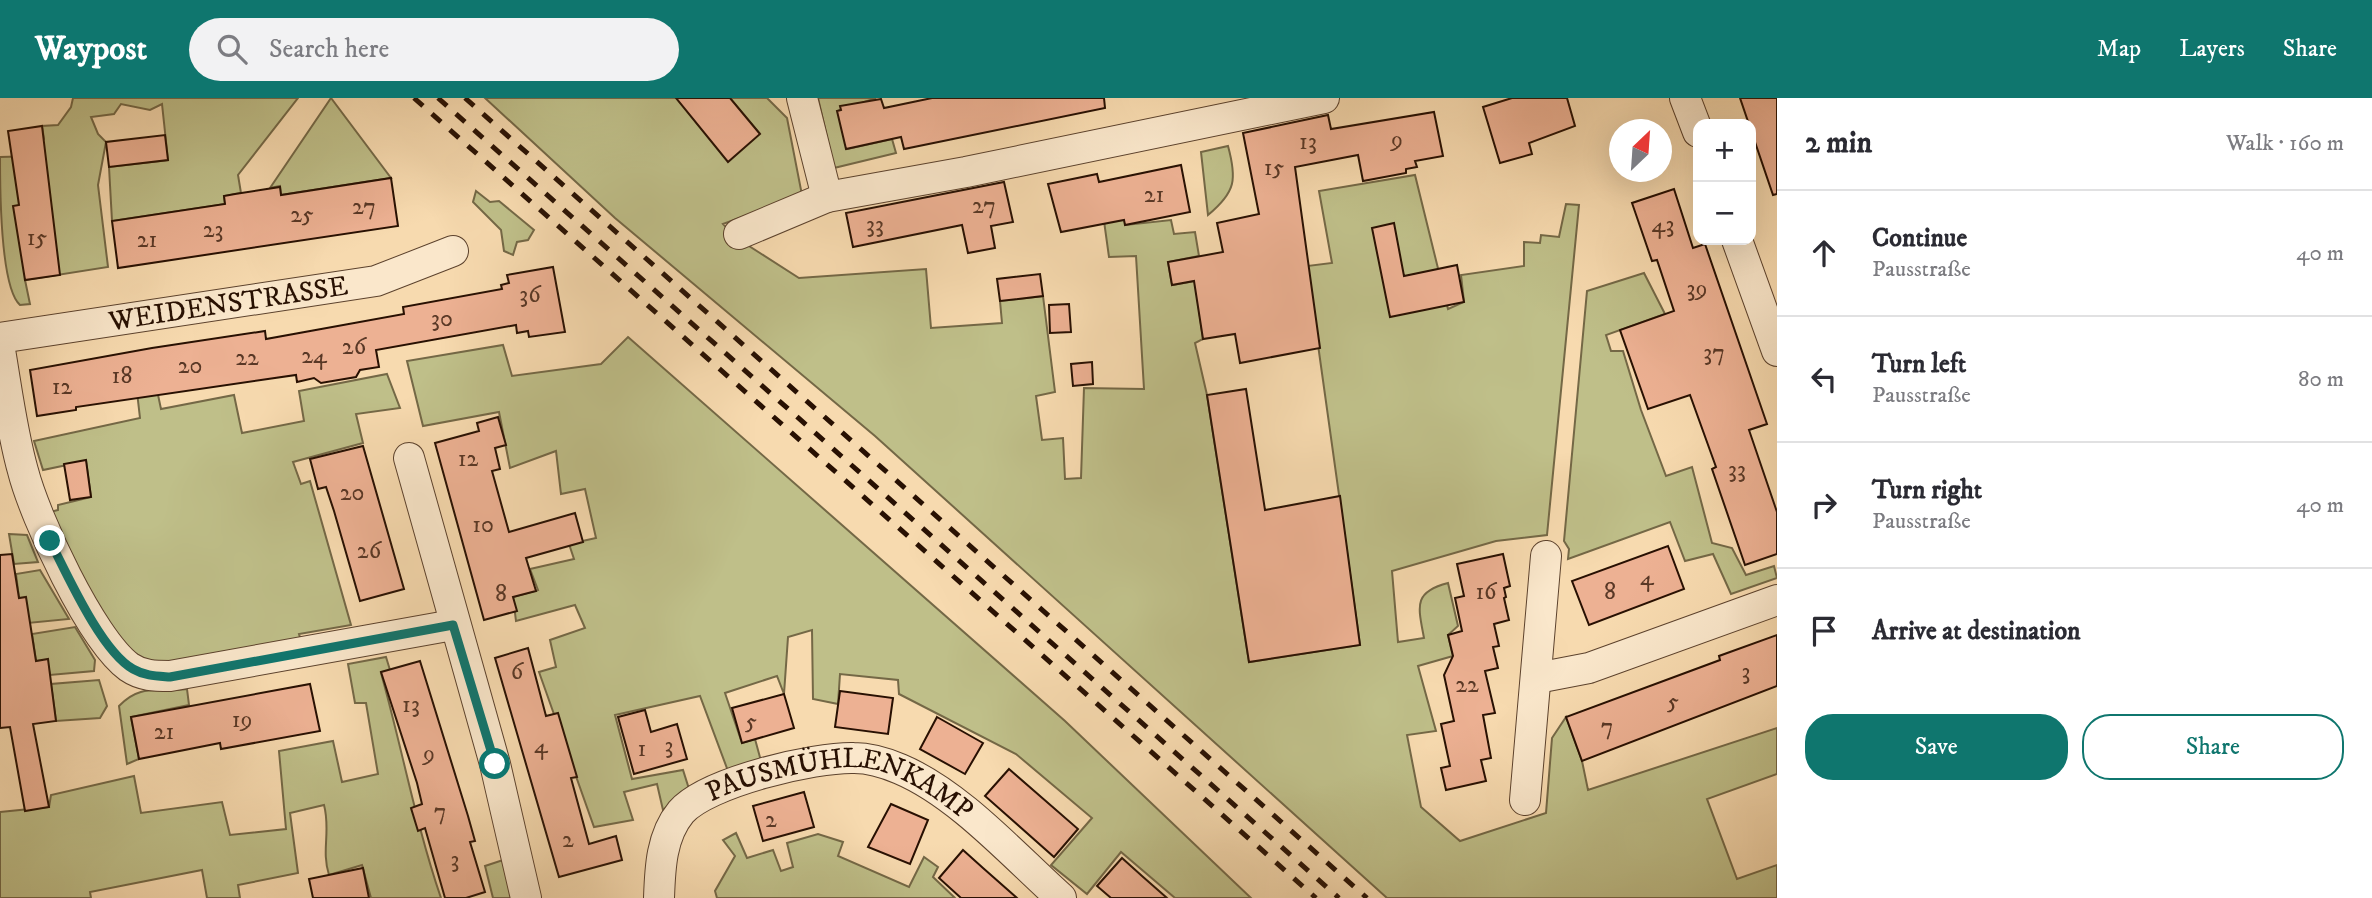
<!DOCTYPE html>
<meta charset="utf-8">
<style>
:root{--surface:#fff;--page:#f2f2f3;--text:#2b2b33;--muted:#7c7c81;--line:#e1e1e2;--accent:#0f766e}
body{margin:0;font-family:"IM FELL DW Pica",serif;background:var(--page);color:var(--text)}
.controls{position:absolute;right:21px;top:21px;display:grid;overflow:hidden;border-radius:14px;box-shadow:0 7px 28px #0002}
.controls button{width:63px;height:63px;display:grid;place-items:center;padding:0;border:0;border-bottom:2px solid var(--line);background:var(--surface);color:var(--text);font:35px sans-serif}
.compass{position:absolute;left:1609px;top:21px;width:63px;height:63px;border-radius:50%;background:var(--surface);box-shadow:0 7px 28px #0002;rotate:25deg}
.stop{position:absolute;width:21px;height:21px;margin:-16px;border:5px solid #0f766e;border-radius:50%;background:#fff}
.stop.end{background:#0f766e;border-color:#fff;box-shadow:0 2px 7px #0008}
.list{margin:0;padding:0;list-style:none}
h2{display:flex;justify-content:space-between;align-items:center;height:91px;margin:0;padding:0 28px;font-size:30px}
h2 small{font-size:23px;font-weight:400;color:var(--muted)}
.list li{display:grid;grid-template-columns:46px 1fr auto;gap:21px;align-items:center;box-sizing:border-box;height:126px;padding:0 28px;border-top:2px solid var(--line)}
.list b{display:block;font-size:26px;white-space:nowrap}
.list p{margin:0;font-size:23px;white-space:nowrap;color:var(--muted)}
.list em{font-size:23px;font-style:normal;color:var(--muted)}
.actions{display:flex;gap:14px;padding:21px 28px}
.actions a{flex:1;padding:16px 0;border:2px solid var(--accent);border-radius:28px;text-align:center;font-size:24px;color:var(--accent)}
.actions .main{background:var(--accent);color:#fff}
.icon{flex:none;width:38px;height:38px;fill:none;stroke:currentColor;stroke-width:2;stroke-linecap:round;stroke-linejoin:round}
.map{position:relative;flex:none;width:1777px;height:800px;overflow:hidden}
header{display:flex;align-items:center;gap:42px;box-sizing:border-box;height:98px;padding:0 35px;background:var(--accent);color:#fff}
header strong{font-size:33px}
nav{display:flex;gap:38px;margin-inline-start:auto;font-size:24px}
.search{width:490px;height:63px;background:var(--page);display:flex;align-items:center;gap:18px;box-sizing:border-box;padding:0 24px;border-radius:38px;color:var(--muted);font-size:26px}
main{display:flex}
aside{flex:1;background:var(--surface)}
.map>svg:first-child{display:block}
.green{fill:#bfbf89;stroke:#746846;stroke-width:2}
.building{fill:#edb193;stroke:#281002;stroke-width:2}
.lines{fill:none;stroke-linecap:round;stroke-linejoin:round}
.minor-casing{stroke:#5c422d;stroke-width:32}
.minor{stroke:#fae7cb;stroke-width:30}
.rail{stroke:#281002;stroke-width:5;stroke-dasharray:12 12;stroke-linecap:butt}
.route{stroke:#0f766e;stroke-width:9}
.labels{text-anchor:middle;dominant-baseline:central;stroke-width:6;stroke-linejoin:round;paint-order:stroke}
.number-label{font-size:24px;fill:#593826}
.street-label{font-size:28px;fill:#281002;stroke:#fae7cb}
</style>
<header>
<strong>Waypost</strong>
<div class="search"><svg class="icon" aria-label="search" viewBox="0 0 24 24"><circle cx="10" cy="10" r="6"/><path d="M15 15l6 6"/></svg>Search here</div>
<nav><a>Map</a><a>Layers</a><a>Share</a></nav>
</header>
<main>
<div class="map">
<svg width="1777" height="800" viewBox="0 0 1777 800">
<rect width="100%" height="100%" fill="#f7daaf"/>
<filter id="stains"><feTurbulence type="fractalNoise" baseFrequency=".00286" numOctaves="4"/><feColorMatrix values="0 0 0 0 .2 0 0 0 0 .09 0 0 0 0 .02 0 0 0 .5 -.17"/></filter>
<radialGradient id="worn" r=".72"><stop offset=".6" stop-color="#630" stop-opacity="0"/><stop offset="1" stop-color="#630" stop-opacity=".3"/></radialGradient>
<!-- green -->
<g class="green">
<path d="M73 0H298L238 77 241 95 224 98 225 106 112 123 109 69 168 62 162 6 150 12 121 6 114 16 91 19 98 36 106 44 98 87 108 169 25 182 30 206 20 207C0 189 0 91 0 59L36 58 37 45 44 41 42 28 58 27 71 9Z"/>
<path d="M331 0 391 80 281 97 280 88 270 90Z"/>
<path d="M485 0H676L760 36 730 0H767L787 20 802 97 723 126 735 139 799 180 926 171 931 230 1002 225 1000 203 1043 198 1055 294 1036 298 1042 342 1063 340 1065 381 1081 380 1084 290 1144 291 1136 158 1109 159 1104 123 1126 119V127L1171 122 1174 136 1195 134 1199 158 1168 164 1172 187 1195 183 1203 241 1195 245 1207 297 1249 564 1360 547 1307 168 1332 165 1319 93 1415 77 1448 211 1464 204 1461 177 1524 168V144L1540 145 1541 137 1559 139 1566 106 1579 107 1547 437 1496 443 1392 473 1398 544 1424 540C1418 508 1413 494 1448 485L1458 528 1448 537 1453 558 1418 568 1436 633 1407 637 1421 709 1460 743 1546 715 1552 640 1566 619 1582 663 1588 692 1777 630V676L1707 701 1737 781 1777 767V800H1387L875 338 615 120Z"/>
<path d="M818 0H876L838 13 847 51 892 41 896 55 834 70Z"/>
<path d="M1228 48C1237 81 1236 94 1208 117L1201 54Z"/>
<path d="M476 93 490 104 499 103 534 132 528 142 517 144 513 157 504 153 501 132 473 104Z"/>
<path d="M1644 175 1665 216 1606 237 1611 253H1623L1641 312 1666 378 1692 369 1712 445 1732 450 1746 477 1774 468 1777 480 1731 496 1713 456 1685 463 1670 424 1568 461 1569 451 1564 443 1587 193Z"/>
<path d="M628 239 1065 623 1251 800H1175L1121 754 1087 796 1051 767 1092 720 1016 656 899 596 898 582 840 576 838 606 813 601 812 532 788 539 784 596 777 578 725 595 742 645 755 641 761 663 728 673 700 598 615 617 632 681 683 672 689 691 663 712 657 686 624 694 633 722 594 729 539 574 556 569 550 542 585 530 575 507 516 523 513 499 538 492 530 471 574 461 569 446 596 440 585 391 561 396 556 353 510 370 499 314 423 328 407 263 503 247 512 278 601 266Z"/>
<path d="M387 276 400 310 356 316 363 345 293 364 301 386 310 383 351 527 299 536 304 553 128 574 39 417 58 412V407L91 399 86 363 43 372 34 343 140 320 137 294 157 292 161 311 234 297 242 335 304 323 299 293Z"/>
<path d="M9 436 27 437 38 464 14 466Z"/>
<path d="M40 472 69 521 28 525 19 500 16 476Z"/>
<path d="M75 529 95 562 94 573 50 577 47 562 36 563 32 536Z"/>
<path d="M386 559 390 572 381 575C402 650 416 727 441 800H371L362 767 329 777C321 752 331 733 324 707L290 715 298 775 238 787 240 800H207L202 772 90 794 91 800H0V714L49 709 51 697 134 678 141 715 222 704 230 737 286 731 279 653 333 643 342 684 378 676 366 605H355L348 566Z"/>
<path d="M99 582 107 608 100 620 56 623 51 586Z"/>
<path d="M187 591 189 607 131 619 139 661 127 666 119 608C141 585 157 595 187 591Z"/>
<path d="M736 735 747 760 773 752 781 773 793 769 787 745 818 736 843 744 838 758 909 789 924 759 938 769 933 779 955 800H717L715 793 735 758 723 742Z"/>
<path d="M506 761 515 800H493L485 768Z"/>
</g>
<!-- building -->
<g class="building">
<path d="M676 0H730L760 36 728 64Z"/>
<path d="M932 0H1104L1105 10 904 51 901 39 846 51 837 13 841 12 840 8 881 1 884 10Z"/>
<path d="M1512 0H1567L1575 28 1529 45 1532 56 1500 65 1483 9Z"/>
<path d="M1740 0H1777V96L1773 97Z"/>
<path d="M1434 14 1443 58 1415 63 1417 69 1406 71V75L1363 83 1358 57 1295 69 1320 250 1240 265 1235 236 1203 241 1194 183 1172 187 1168 164 1223 154 1217 125 1259 116 1243 35 1328 17 1331 31Z"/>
<path d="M42 28 60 177 25 182 13 108 19 107 8 33Z"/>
<path d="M165 37 168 62 109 69 106 44Z"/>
<path d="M1181 67 1190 114 1125 127 1124 122 1061 134 1048 86 1097 76 1099 84Z"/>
<path d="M391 80 398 128 118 170 112 123 225 106 224 98 235 96 280 89 281 97Z"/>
<path d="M1004 84 1013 124 991 128 995 150 968 155 962 127 853 149 846 115Z"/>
<path d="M1674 91 1693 150 1705 146 1767 326 1749 332 1777 414V456L1745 467 1712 371 1716 369 1690 297 1648 311 1620 232 1674 213 1657 162 1652 163 1632 105Z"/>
<path d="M1394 125 1404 178 1457 167 1464 204 1390 219 1372 130Z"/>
<path d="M553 169 565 234 529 239 528 233 517 235 516 227 376 252 379 269 360 272 356 279 321 285 314 280 297 284 296 277 76 309V312L37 318 30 272 152 250 265 233 266 241 404 216 403 209 502 191 501 187 509 185 507 177Z"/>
<path d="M1040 176 1043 198 1000 203 997 181Z"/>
<path d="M1069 206 1071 234 1050 235 1049 207Z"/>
<path d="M1092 264 1093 286 1073 288 1071 266Z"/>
<path d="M1246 291 1265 412 1340 398 1360 547 1249 564 1207 297Z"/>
<path d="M498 319 506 347 495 350 500 371 492 373 509 434 575 415 583 444 526 460 536 493 513 499 517 513 484 522 435 345 479 333 477 325Z"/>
<path d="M363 348 404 491 360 503 334 413 326 389 318 391 310 361Z"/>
<path d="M86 362 91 399 70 402 64 366Z"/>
<path d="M1668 448 1684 491 1589 527 1572 483Z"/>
<path d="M12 456 19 500 26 499 36 563 48 561 56 623 33 626 49 709 25 713 10 629 0 630V457Z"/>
<path d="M1503 456 1510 488 1504 490 1506 499 1504 500 1509 522 1494 526 1499 548 1493 549 1498 570 1485 573 1495 615 1483 617 1491 660 1481 662 1486 683 1446 692 1441 670 1450 668 1441 626 1454 623 1444 577 1453 558 1448 537 1462 533 1455 500 1464 498 1457 466Z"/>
<path d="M1777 537V588L1582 663 1566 619 1720 562 1719 558Z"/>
<path d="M528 550 546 618 558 615 577 679 571 680 589 746 616 738 622 762 559 779 495 560Z"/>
<path d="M420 563 468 718 475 743 470 744 485 794 466 800H445L425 730 418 733 411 710 422 706 417 685 381 574Z"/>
<path d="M310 586 320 633 221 651 220 645 139 661 131 619Z"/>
<path d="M840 593 893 600 888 636 835 629Z"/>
<path d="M784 596 794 630 742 645 732 610Z"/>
<path d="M645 612 651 634 677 626 687 661 634 676 618 619Z"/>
<path d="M937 619 983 645 965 676 920 651Z"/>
<path d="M1009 671 1078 731 1054 759 985 698Z"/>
<path d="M804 694 814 729 763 743 753 708Z"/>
<path d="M891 706 928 722 910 766 868 749Z"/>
<path d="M963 752 983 770 1017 800H961L939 780Z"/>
<path d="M1122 760 1142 778 1167 800H1111L1097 788Z"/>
<path d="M363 770 369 800H313L309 781Z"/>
</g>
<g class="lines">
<defs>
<g id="minor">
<path d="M802 0 827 99 966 74 1324 0"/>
<path d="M1685 0 1698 34"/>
<path d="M739 136 827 99"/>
<path d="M1737 142 1777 253"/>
<path id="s1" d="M0 240 376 183 453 153"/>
<path d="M0 252C7 293 12 334 23 373 35 420 91 541 129 569 142 578 155 578 170 578L453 527"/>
<path d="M409 360 495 666 526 800"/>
<path d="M1537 580 1589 570 1777 502"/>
<path d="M1525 702 1546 458"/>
<path id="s2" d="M659 800C660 771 661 738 681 714 707 684 814 659 854 660 870 660 886 665 900 671 959 696 1013 757 1061 800"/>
</g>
</defs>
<!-- minor casing -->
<use href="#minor" class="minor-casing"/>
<!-- minor -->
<use href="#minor" class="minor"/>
<!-- rail -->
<g class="rail">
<path d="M414 0 1316 800"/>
<path d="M438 0 1339 800"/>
<path d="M465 0 1367 800"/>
</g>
</g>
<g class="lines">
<!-- route -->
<path class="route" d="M50 443C67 476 101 553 133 571 145 578 157 578 170 579L453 527 495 666"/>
</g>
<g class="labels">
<!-- number labels -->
<g class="number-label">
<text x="1397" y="42">9</text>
<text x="1308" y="44">13</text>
<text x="1274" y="70">15</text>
<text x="1154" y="97">21</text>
<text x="984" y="108">27</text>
<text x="364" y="109">27</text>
<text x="302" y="117">25</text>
<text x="875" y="127">33</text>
<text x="1663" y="127">43</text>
<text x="213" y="132">23</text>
<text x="37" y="140">15</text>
<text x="147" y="142">21</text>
<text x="1697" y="191">39</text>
<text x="530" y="197">36</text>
<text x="442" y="221">30</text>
<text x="354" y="249">26</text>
<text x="1714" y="255">37</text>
<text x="314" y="258">24</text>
<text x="247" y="260">22</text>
<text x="190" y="268">20</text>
<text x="122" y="278">18</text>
<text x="62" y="289">12</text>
<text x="468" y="361">12</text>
<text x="1737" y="372">33</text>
<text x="352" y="395">20</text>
<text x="483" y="427">10</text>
<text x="369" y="453">26</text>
<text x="1647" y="480">4</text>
<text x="1486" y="494">16</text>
<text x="1610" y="494">8</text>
<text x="501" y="496">8</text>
<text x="517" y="574">6</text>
<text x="1746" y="574">3</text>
<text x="1467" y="587">22</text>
<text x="1673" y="604">5</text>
<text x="411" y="607">13</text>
<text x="242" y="622">19</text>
<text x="751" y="624">5</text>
<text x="1607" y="629">7</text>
<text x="164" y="634">21</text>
<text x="541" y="648">4</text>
<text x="669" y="648">3</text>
<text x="642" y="651">1</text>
<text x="429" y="656">9</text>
<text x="440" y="714">7</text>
<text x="771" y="722">2</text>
<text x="568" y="742">2</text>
<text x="455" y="762">3</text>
</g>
<!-- street labels -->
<g class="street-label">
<text stroke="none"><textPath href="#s1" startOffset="231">WEIDENSTRASSE</textPath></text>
<text stroke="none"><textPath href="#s2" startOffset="264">PAUSMÜHLENKAMP</textPath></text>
</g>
</g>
<rect width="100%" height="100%" filter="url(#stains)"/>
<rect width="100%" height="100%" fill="url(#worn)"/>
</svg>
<div class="controls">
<button>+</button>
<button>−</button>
</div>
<svg class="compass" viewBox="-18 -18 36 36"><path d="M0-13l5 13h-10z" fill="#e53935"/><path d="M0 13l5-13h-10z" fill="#7c7c81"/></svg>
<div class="stop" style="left:495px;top:666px"></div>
<div class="stop end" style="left:50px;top:443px"></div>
</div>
<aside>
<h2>2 min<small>Walk · 160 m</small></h2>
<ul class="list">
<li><svg class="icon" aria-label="ahead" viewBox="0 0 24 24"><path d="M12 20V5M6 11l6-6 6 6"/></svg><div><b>Continue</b><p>Pausstraße</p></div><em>40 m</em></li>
<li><svg class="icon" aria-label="left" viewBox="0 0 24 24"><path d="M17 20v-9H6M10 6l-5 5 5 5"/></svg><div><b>Turn left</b><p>Pausstraße</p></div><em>80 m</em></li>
<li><svg class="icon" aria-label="right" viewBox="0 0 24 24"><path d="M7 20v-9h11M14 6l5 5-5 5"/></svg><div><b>Turn right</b><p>Pausstraße</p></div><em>40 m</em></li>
<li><svg class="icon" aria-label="arrive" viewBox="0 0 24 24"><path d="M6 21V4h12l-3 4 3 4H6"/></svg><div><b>Arrive at destination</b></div></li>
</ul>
<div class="actions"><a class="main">Save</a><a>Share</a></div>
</aside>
</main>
